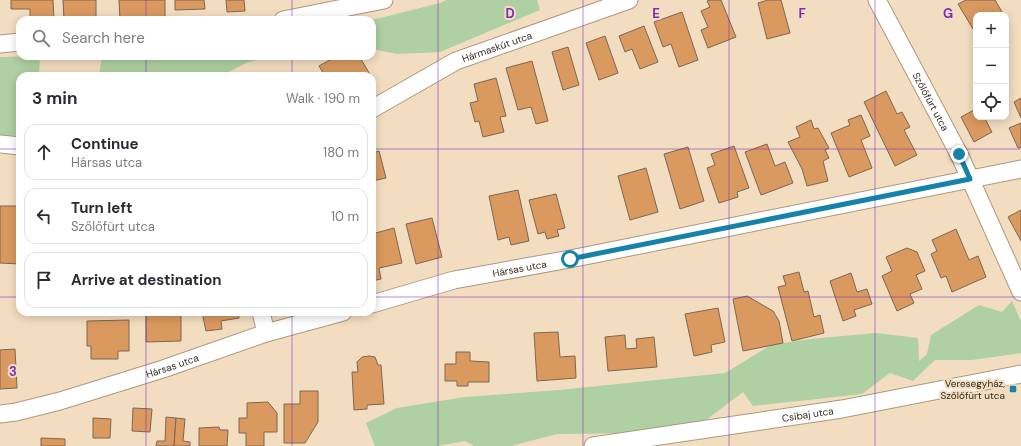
<!DOCTYPE html>
<meta charset="utf-8">
<style>
:root{--surface:#fff;--page:#f7f7f7;--text:#2b2b33;--muted:#7c7c81;--line:#e1e1e2}
body{margin:0;font-family:"DM Sans",sans-serif;background:var(--page);color:var(--text)}
.controls{position:absolute;right:12px;top:12px;display:grid;overflow:hidden;border-radius:8px;box-shadow:0 2px 10px #0003}
.controls button{width:36px;height:36px;display:grid;place-items:center;padding:0;border:0;border-bottom:1px solid var(--line);background:var(--surface);color:var(--text);font:20px sans-serif}
.stop{position:absolute;width:12px;height:12px;margin:-9px;border:3px solid #1682aa;border-radius:50%;background:#fff}
.stop.end{background:#1682aa;border-color:#fff;box-shadow:0 1px 4px #0008}
.list{margin:0;padding:0;list-style:none}
h2{display:flex;justify-content:space-between;align-items:center;height:52px;margin:0;padding:0 16px;font-size:17px}
h2 small{font-size:13px;font-weight:400;color:var(--muted)}
.list li{display:grid;grid-template-columns:26px 1fr auto;gap:12px;align-items:center;box-sizing:border-box;height:56px;margin:0 8px 8px;padding:0 8px;border:1px solid var(--line);border-radius:12px}
.list b{display:block;font-size:15px;white-space:nowrap}
.list p{margin:0;font-size:13px;white-space:nowrap;color:var(--muted)}
.list em{font-size:13px;font-style:normal;color:var(--muted)}
.icon{flex:none;width:22px;height:22px;fill:none;stroke:currentColor;stroke-width:2;stroke-linecap:round;stroke-linejoin:round}
.map{position:relative;flex:none;width:1021px;height:446px;overflow:hidden}
.search{position:absolute;background:var(--surface);box-shadow:0 2px 10px #0003;left:16px;top:16px;width:360px;height:44px;display:flex;align-items:center;gap:10px;box-sizing:border-box;padding:0 14px;border-radius:12px;color:var(--muted);font-size:15px}
.panel{position:absolute;background:var(--surface);box-shadow:0 2px 10px #0003;left:16px;top:72px;width:360px;height:244px;border-radius:12px}
.map>svg:first-child{display:block}
.green{fill:#afd0a2}
.building{fill:#da995f;stroke:#7e6652}
.lines{fill:none;stroke-linecap:round;stroke-linejoin:round}
.minor-casing{stroke:#ac987e;stroke-width:19}
.minor{stroke:#fff;stroke-width:17}
.route{stroke:#1682aa;stroke-width:5}
.grid{fill:none;stroke:#7b2cbf;stroke-width:1;stroke-opacity:0.55}
.poi-dot{fill:#1682aa;stroke:#f2ddc1;stroke-width:1.5}
.labels{text-anchor:middle;dominant-baseline:central;stroke-width:4;stroke-linejoin:round;paint-order:stroke}
.street-label{font-size:10px;fill:#342c21;stroke:#f2ddc1}
.poi-label{font-size:10px;fill:#342c21;stroke:#f2ddc1;text-anchor:end}
.grid-label{font-size:13px;text-anchor:middle;font-weight:bold;fill:#7b2cbf;stroke:#f2ddc1;stroke-width:4;stroke-linejoin:round;paint-order:stroke}
</style>
<div class="map">
<svg width="1021" height="446" viewBox="0 0 1021 446">
<rect width="100%" height="100%" fill="#f2ddc1"/>
<!-- green -->
<g class="green">
<path d="M446 0H537L540 10 440 52 397 54 372 49V20L440 3Z"/>
<path d="M40 56 39 76H20V139L0 137V57Z"/>
<path d="M102 56H273L246 63 221 76H99Z"/>
<path d="M1012 301 1021 321V353L972 360H935L913 381 890 373 862 394 753 406 743 392 702 423 646 433 557 434 511 446H474L465 441 438 446H375L366 423 397 408 465 397 559 390 725 373 771 345 810 339 876 333 918 338 919 361 927 354 931 335 979 305 1002 312Z"/>
</g>
<!-- building -->
<g class="building">
<path d="M11 0H53L54 20H30V9H11Z"/>
<path d="M63 0H96V20H64Z"/>
<path d="M119 0H165V20H120Z"/>
<path d="M175 0H204L205 9 175 10Z"/>
<path d="M226 0H244L245 11 227 12Z"/>
<path d="M710 0H721L736 37 708 48 701 30 708 27 701 11 710 7 707 1Z"/>
<path d="M768 0H781L790 33 767 39 758 3Z"/>
<path d="M966 0H995L1002 12 997 15H976V27L973 29 958 4Z"/>
<path d="M682 12 698 60 679 67 671 44 663 47 654 22Z"/>
<path d="M644 26 658 62 640 69 632 49 625 52 619 36Z"/>
<path d="M605 36 618 73 599 80 586 43Z"/>
<path d="M568 47 579 85 563 90 552 52Z"/>
<path d="M359 56 371 76H325L319 66 335 57Z"/>
<path d="M532 61 548 121 536 124 531 107 518 110 506 68Z"/>
<path d="M496 78 506 116 500 117 504 132 483 137 479 121 475 122 470 103 478 101 474 84Z"/>
<path d="M886 91 897 114 902 112 910 127 904 130 917 155 895 166 864 102Z"/>
<path d="M1021 98V118L1014 102Z"/>
<path d="M976 109V117H984L992 132 974 142 961 117Z"/>
<path d="M861 115 870 136 861 140 872 168 849 177 831 133 850 125 848 120Z"/>
<path d="M811 120 814 129 818 128 829 148 825 150 829 158 823 161 828 181 807 186 802 169 788 142 800 137 796 127Z"/>
<path d="M1021 123V147L1018 148 1009 128Z"/>
<path d="M767 144 775 166 785 162 793 183 761 195 745 152Z"/>
<path d="M734 146 749 188 737 192 738 197 719 203 707 168 715 165 711 154Z"/>
<path d="M688 147 704 201 680 209 664 154Z"/>
<path d="M379 151 386 178 372 181V153Z"/>
<path d="M646 168 658 212 630 220 618 176Z"/>
<path d="M518 190 529 241 511 245 509 237 498 240 489 196Z"/>
<path d="M556 194 565 228 557 230 559 236 547 239 545 232 538 234 529 200Z"/>
<path d="M0 206H18L20 264 0 263Z"/>
<path d="M1021 210V241L1008 217Z"/>
<path d="M432 218 442 257 416 264 406 224Z"/>
<path d="M394 228 402 263 379 268 381 279 372 281V234Z"/>
<path d="M956 229 969 260 978 256 986 277 952 292 946 276 941 278 931 254 937 251 932 240Z"/>
<path d="M907 248 917 252 925 271 916 275 922 289 910 294 914 303 897 311 882 276 892 271 886 257Z"/>
<path d="M799 272 804 292 808 291 814 317 820 315 824 333 792 341 778 287 786 285 783 276Z"/>
<path d="M851 273 857 292 867 289 872 304 854 310 856 316 843 321 830 281Z"/>
<path d="M747 296 773 311 779 321 783 343 743 351 733 299Z"/>
<path d="M718 308 725 342 711 345 712 352 694 356 685 314Z"/>
<path d="M146 312H178L181 315V341L146 342Z"/>
<path d="M202 312H238L239 318 221 321 222 329 206 331Z"/>
<path d="M129 320V351H118V359H91V346H87V321Z"/>
<path d="M558 332 560 357 575 356 576 378 537 381 534 333Z"/>
<path d="M625 335 626 349 637 348 636 339 654 337 657 367 608 371 605 337Z"/>
<path d="M15 349 17 388 0 389V350Z"/>
<path d="M456 352H470V361L489 362V382H468V386H457V381H445V364H456Z"/>
<path d="M369 356 375 357 378 365H381L384 404 367 405V409L354 410 352 372H358L357 362 362 357Z"/>
<path d="M300 391H318V422L305 443H284V404H300Z"/>
<path d="M268 402 277 413V432H264V446H246V433H239V418H247V403Z"/>
<path d="M133 408 152 409 150 432 132 431Z"/>
<path d="M166 417 176 418 174 446H156L157 441H165Z"/>
<path d="M93 418 111 419 110 438H93Z"/>
<path d="M176 418 185 419 183 441 190 442V446H174Z"/>
<path d="M219 427 220 430H228L227 446H199V428Z"/>
<path d="M41 438 65 439V446H41Z"/>
</g>
<g class="lines">
<defs>
<g id="minor">
<path id="s1" d="M877 0 959 154 1021 292"/>
<path d="M283 20 384 0"/>
<path d="M0 44 20 42"/>
<path id="s2" d="M372 109 456 61 629 0"/>
<path d="M0 144 20 146"/>
<path id="s3" d="M372 304 454 280 570 259 1021 169"/>
<path d="M261 312 266 333"/>
<path id="s4" d="M0 414 16 412 60 401 163 369 266 333 343 312"/>
<path id="s5" d="M593 446 842 409 1021 374"/>
</g>
</defs>
<!-- minor casing -->
<use href="#minor" class="minor-casing"/>
<!-- minor -->
<use href="#minor" class="minor"/>
</g>
<g class="lines">
<!-- route -->
<path class="route" d="M570 259 970 179 959 154"/>
</g>
<!-- grid -->
<path class="grid" d="M146 0V20M292 0V20M438 0V446M583 0V446M729 0V446M875 0V446M146 56V76M292 56V76M0 149H20M372 149H1021M0 297H20M372 297H1021M146 312V446M292 312V446"/>
<!-- markers -->
<rect class="poi-dot" x="1009" y="385" width="8" height="8" rx="2"/>
<g class="labels">
<!-- street labels -->
<g class="street-label">
<text stroke="none"><textPath href="#s2" startOffset="140">Hármaskút utca</textPath></text>
<text stroke="none"><textPath href="#s1" startOffset="115">Szőlőfürt utca</textPath></text>
<text stroke="none"><textPath href="#s3" startOffset="152">Hársas utca</textPath></text>
<text stroke="none"><textPath href="#s4" startOffset="179">Hársas utca</textPath></text>
<text stroke="none"><textPath href="#s5" startOffset="217">Csibaj utca</textPath></text>
</g>
<!-- poi labels -->
<g class="poi-label">
<text x="1005" y="383">Veresegyház,<tspan x="1005" dy="12">Szőlőfürt utca</tspan></text>
</g>
</g>
<g class="grid-label">
<text x="510" y="18">D</text>
<text x="656" y="18">E</text>
<text x="802" y="18">F</text>
<text x="948" y="18">G</text>
<text x="13" y="376">3</text>
</g>
</svg>
<div class="controls">
<button>+</button>
<button>−</button>
<button><svg class="icon" aria-label="locate" viewBox="0 0 24 24"><circle cx="12" cy="12" r="6"/><path d="M12 2v4M12 18v4M2 12h4M18 12h4"/></svg></button>
</div>
<div class="stop" style="left:570px;top:259px"></div>
<div class="stop end" style="left:959px;top:154px"></div>
<div class="search"><svg class="icon" aria-label="search" viewBox="0 0 24 24"><circle cx="10" cy="10" r="6"/><path d="M15 15l6 6"/></svg>Search here</div>
<section class="panel">
<h2>3 min<small>Walk · 190 m</small></h2>
<ul class="list">
<li><svg class="icon" aria-label="ahead" viewBox="0 0 24 24"><path d="M12 20V5M6 11l6-6 6 6"/></svg><div><b>Continue</b><p>Hársas utca</p></div><em>180 m</em></li>
<li><svg class="icon" aria-label="left" viewBox="0 0 24 24"><path d="M17 20v-9H6M10 6l-5 5 5 5"/></svg><div><b>Turn left</b><p>Szőlőfürt utca</p></div><em>10 m</em></li>
<li><svg class="icon" aria-label="arrive" viewBox="0 0 24 24"><path d="M6 21V4h12l-3 4 3 4H6"/></svg><div><b>Arrive at destination</b></div></li>
</ul>
</section>
</div>
